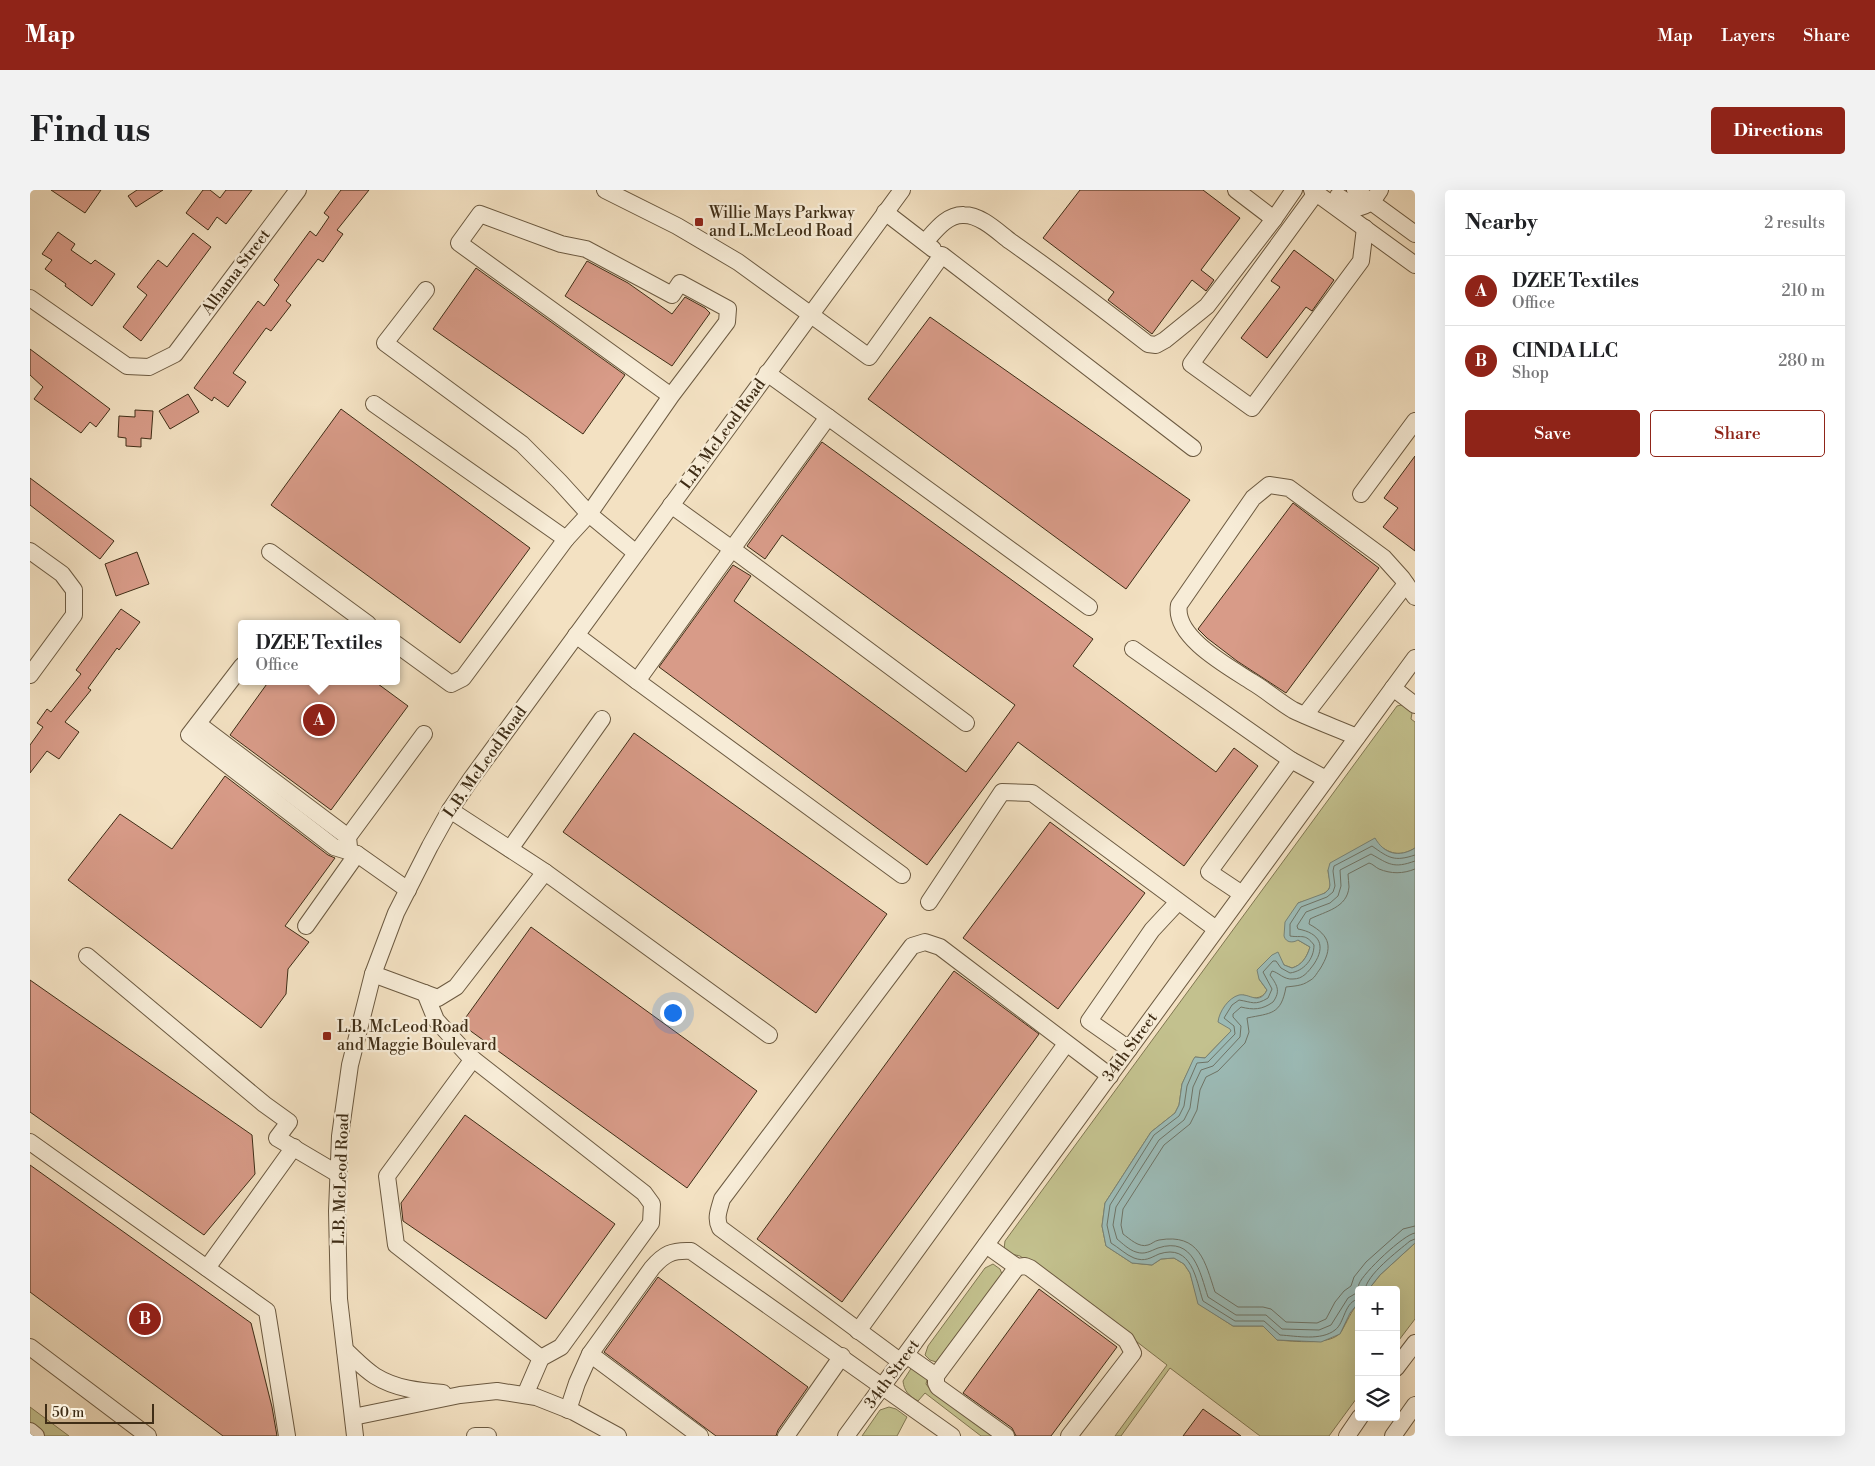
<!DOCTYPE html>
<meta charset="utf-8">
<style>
:root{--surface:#fff;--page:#f2f2f2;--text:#202124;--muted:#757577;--line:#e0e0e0;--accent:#8f2418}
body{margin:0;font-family:"Libre Bodoni",serif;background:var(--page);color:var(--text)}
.controls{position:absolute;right:15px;bottom:15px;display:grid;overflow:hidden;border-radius:5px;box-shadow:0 5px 20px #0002}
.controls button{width:45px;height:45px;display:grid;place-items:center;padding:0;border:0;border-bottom:1px solid var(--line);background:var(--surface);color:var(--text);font:25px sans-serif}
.scale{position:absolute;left:15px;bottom:12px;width:109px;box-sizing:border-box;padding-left:5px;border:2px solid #3f2d16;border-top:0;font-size:14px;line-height:18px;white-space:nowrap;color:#3f2d16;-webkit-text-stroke:4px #f7ecd7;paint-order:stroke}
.you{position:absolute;left:642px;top:822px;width:18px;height:18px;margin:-12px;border:4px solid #fff;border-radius:50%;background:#1a73e8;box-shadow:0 0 0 8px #1a73e833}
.badge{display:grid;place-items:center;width:32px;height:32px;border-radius:50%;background:var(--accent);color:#fff;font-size:16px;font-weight:700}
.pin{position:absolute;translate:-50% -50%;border:2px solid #fff;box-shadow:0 1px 5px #0006}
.popup{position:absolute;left:208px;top:430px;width:162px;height:65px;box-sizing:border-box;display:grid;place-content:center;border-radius:5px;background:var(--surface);filter:drop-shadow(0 1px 4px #0005);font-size:16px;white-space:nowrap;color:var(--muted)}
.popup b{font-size:19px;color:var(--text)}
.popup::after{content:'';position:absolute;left:50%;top:100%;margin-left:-10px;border:10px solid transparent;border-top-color:var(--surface)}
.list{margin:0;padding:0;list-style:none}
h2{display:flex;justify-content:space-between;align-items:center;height:65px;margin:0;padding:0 20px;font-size:21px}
h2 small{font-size:16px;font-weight:400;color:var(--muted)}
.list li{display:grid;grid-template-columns:32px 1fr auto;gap:15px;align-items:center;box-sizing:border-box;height:70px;padding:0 20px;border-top:1px solid var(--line)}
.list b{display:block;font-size:19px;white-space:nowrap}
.list p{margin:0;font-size:16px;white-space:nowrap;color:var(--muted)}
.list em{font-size:16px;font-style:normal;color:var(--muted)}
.actions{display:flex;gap:10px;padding:15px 20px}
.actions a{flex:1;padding:11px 0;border:1px solid var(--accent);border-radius:5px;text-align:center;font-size:18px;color:var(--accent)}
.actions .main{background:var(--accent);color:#fff}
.icon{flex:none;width:28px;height:28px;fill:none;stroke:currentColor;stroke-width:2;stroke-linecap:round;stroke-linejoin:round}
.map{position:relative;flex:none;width:1385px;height:1246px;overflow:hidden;border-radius:5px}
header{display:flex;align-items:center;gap:30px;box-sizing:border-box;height:70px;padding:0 25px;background:var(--accent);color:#fff}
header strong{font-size:24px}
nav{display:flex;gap:28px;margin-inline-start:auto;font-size:18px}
.intro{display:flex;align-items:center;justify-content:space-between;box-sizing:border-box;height:120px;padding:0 30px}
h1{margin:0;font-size:35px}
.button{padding:12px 22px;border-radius:5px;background:var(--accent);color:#fff;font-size:18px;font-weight:700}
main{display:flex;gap:30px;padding:0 30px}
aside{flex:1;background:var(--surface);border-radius:5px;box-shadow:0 5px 20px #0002}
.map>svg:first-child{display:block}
.green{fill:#c3c18e;stroke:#817752}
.water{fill:#9cbcb8;stroke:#778377}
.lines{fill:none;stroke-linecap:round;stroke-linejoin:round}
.shore{stroke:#6e7467;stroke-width:1}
.building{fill:#d89b88;stroke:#3f2d16}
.minor-casing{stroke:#6c5a41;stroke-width:18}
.minor{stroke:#f7ecd7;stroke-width:16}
.poi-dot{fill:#8f2418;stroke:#f7ecd7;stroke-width:2}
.labels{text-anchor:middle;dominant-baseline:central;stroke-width:4.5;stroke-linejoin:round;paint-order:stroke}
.poi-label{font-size:16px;fill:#3f2d16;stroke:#f7ecd7;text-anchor:start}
.street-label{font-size:16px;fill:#3f2d16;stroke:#f7ecd7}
</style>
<header>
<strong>Map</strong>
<nav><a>Map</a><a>Layers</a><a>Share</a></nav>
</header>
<div class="intro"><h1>Find us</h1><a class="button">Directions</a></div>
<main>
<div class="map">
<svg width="1385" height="1246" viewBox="0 0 1385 1246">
<rect width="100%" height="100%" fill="#f3e1c2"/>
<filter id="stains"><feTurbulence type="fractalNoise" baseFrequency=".004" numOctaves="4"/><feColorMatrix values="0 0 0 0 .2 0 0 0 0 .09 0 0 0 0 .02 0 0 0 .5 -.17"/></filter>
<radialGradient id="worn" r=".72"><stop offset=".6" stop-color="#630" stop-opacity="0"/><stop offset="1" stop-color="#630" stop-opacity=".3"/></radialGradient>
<!-- green -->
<g class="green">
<path d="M1371 515C1376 515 1380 518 1382 523L1381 529 1385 532V658C1372 666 1361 665 1349 655L1298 680C1298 685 1301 692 1300 696 1298 706 1276 710 1268 713V750L1280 757C1277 767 1272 775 1262 778L1254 775 1249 768 1229 789 1237 800C1232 810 1222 809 1213 805L1201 841 1175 868 1165 867 1152 894 1149 915 1145 923 1121 942 1075 1013 1072 1036 1076 1056 1102 1073 1122 1075 1131 1069 1144 1068 1154 1074 1160 1083 1169 1114 1203 1136H1233L1247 1150C1263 1151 1301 1156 1311 1142 1317 1132 1321 1121 1329 1112V1205L1299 1246H1230L1140 1178 1091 1246H1085L1137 1175 1072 1125 990 1066 981 1064 974 1059 975 1051 1367 516Z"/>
<path d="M1385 1053V1129L1366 1154V1100H1338L1350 1085Z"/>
<path d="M963 1074 970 1079 972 1084 906 1172 900 1170 895 1165 898 1156 955 1078Z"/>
<path d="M882 1177 898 1186 896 1194 900 1199 964 1246H951L895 1203 888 1211C879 1206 874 1201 873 1191Z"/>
<path d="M0 1217 39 1246H0Z"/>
<path d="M859 1217 866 1219 877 1227 867 1246H832L850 1220Z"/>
</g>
<!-- water -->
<path class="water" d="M1345 648C1354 664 1369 668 1385 658V1053L1350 1085 1338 1100H1329V1112L1320 1123 1310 1144 1291 1152 1247 1150 1233 1136H1203L1168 1114 1160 1083 1154 1074 1144 1068 1131 1069 1122 1075 1102 1073 1076 1056 1072 1036 1075 1013 1121 942 1145 923 1149 915 1152 894 1163 870 1165 867 1175 868 1201 841 1200 839 1188 832C1189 822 1198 808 1209 805 1220 803 1229 816 1237 800L1229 789 1227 780 1242 765 1248 762 1254 775 1262 778C1272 775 1277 767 1280 757L1268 750C1263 753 1256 753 1254 746L1255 732 1268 713 1295 703 1299 699 1300 695 1298 680 1300 673Z"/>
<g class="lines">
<!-- shore -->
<g class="shore">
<path d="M1385 671C1363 679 1359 674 1341 664L1310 680 1311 696 1308 706 1300 713 1276 722 1267 736 1268 739C1290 743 1296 756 1284 774 1278 782 1273 789 1263 789 1254 790 1248 782 1242 781L1240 785C1247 795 1251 801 1243 812 1232 820 1223 820 1211 817L1203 824V827L1211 836 1210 847 1183 876 1171 880 1163 897 1160 918 1154 930 1129 950 1086 1017 1083 1035 1087 1049C1092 1053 1099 1060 1106 1062 1115 1065 1120 1061 1128 1058 1164 1046 1170 1083 1178 1107L1206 1125H1236L1252 1139 1289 1140 1301 1135 1318 1108 1328 1102C1328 1100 1328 1096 1329 1094 1333 1083 1374 1044 1385 1043"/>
<path d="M1385 679C1373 684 1361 684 1349 679 1345 677 1343 674 1339 673L1318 684C1318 688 1319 693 1319 697 1317 718 1296 721 1280 729L1279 734C1301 746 1303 758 1290 779 1286 784 1285 788 1279 791 1272 796 1264 796 1256 797 1251 825 1241 823 1217 828L1219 842 1215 853 1188 881 1176 887 1170 900 1167 920 1160 934 1134 955 1093 1019 1091 1035 1093 1044C1100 1049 1109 1058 1118 1055 1122 1054 1124 1051 1129 1050 1170 1043 1175 1072 1185 1102L1208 1117H1233L1241 1119 1256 1132 1287 1133 1296 1129 1305 1112 1314 1101 1321 1096 1324 1087 1336 1072 1373 1039 1385 1036"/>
<path d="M1335 1100C1336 1085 1368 1061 1380 1051L1385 1049"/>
<path d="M1329 1109C1314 1111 1315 1133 1305 1140 1291 1151 1267 1146 1250 1145L1234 1131H1205L1173 1111C1166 1090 1162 1053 1129 1064 1120 1068 1115 1072 1104 1068 1096 1065 1088 1057 1081 1053L1077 1035 1080 1015 1124 945 1149 926 1154 916 1157 896 1167 873 1178 872 1205 844 1204 836 1194 828 1202 815 1209 810C1222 812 1225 816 1238 808L1242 799 1233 782 1243 771H1246L1251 778 1260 783C1274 781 1284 769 1284 755 1275 743 1272 748 1260 746V734L1271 717 1297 707 1303 702 1305 696 1303 681 1304 676 1342 656C1359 668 1364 672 1385 665"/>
</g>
</g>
<!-- building -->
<g class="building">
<path d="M21 0H71L55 23Z"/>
<path d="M107 0H133L106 17 98 6Z"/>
<path d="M173 0H180L190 8 196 0H222L196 34 187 27 178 40 156 23Z"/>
<path d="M311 0H339L307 40 313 44 293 72 288 69 256 111 261 115 241 141 236 138 203 183 216 192 198 217 184 207 182 211 164 198 228 111 234 116 249 95 244 90 280 41 286 46 299 27 294 23Z"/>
<path d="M1050 0H1173L1210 28 1171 80 1184 90 1176 101 1162 90 1122 144 1078 110 1084 102 1013 48Z"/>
<path d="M28 42 45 54 41 60 61 74 65 70 85 84 62 116 35 96 36 94 15 79 22 70 12 64Z"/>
<path d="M163 43 181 57 111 151 93 137 117 105 107 97 128 70 137 77Z"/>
<path d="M1264 60 1304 90 1282 121 1276 117 1237 168 1211 148 1250 97 1241 91Z"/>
<path d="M557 71 598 93 642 124 655 107 675 118 680 123 642 176 535 106Z"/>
<path d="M446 78 595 185 553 244 403 139Z"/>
<path d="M900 127 1160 310 1096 399 838 209Z"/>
<path d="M0 159 80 219 66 237 60 232 51 243 4 209 13 197 0 185Z"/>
<path d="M158 204 169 222 140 239 129 221Z"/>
<path d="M311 219 500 358 430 453 241 315Z"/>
<path d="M105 220 123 221 121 249 111 248V257L96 256V248L88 247 89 226 105 227Z"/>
<path d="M792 252 1063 449 1043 476 1186 582 1204 558 1228 576 1154 676 988 552 897 675 629 477 703 375 721 386 704 411 936 582 985 515 752 345 735 369 717 356Z"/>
<path d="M1385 266V361L1353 337 1368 318 1354 308Z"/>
<path d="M0 288 84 351 70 369 0 315Z"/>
<path d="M1263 313 1349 378 1256 503 1207 471 1177 448 1168 439Z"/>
<path d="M107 362 119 394 86 406 75 374Z"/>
<path d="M91 419 110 432 89 460 87 458 58 498 61 500 35 532 49 542 29 569 17 561 0 583V555L13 537 7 533 17 519 21 522 51 484 46 480Z"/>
<path d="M239 491H344L378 516 301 620 200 545Z"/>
<path d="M604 543 857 724 786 823 533 642Z"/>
<path d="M195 586 298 665 305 668 255 736 279 752 258 779 256 804 231 838 38 690 90 624 142 659Z"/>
<path d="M1020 632 1115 703 1028 819 933 748Z"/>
<path d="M501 737 727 901 657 998 431 834Z"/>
<path d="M924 781 1009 844 812 1112 727 1049Z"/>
<path d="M0 790 222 945 225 984 174 1045 0 922Z"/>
<path d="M435 925 585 1034 516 1129 373 1031 371 1013Z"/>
<path d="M0 975 221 1133 242 1217 247 1246H193L0 1102Z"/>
<path d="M628 1087 778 1197 748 1240 746 1246H686L574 1162Z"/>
<path d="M1009 1099 1087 1157 1021 1246H986L982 1238 933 1203Z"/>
<path d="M1173 1219 1211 1246H1153Z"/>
</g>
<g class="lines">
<defs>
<g id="minor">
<path d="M575 0 647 36 708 72 839 167 912 65 1163 258"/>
<path d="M1206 0 1244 29 1264 0"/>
<path d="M1282 0 1385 75"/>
<path d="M1325 0 1385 44"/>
<path d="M1286 3 1161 174 1222 218 1331 71 1335 38"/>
<path d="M1308 6 1326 18C1339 16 1343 11 1350 0"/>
<path d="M855 22 903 59"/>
<path d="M895 52C905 41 917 24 934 25 951 25 968 42 980 51 1027 84 1073 119 1118 154L1126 155 1135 150 1177 116 1244 29"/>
<path d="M396 100 355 153 492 254 529 291 559 324 606 363"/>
<path d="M0 108 97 176 119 177 145 164 268 0"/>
<path d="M737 183 798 227"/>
<path d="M344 214 536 349 559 324 641 206 429 53 450 24 531 54 556 59 642 105 650 93 698 119 697 132 641 206"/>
<path d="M1331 304 1385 231"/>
<path d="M641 315 702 359 798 227 1059 417"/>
<path d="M0 361 32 384 44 400V425L0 485"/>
<path d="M240 362 338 434"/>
<path d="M546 445 607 491"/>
<path d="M366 454 421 494 433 488 536 349"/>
<path d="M1103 459 1261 570"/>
<path d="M212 476 159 545 304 657 327 664 378 700"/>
<path d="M1363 498 1385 515"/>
<path d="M1275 525 1376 394"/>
<path d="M168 534 318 647"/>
<path d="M1327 547C1306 538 1284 530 1263 520 1249 512 1236 500 1222 492 1199 477 1143 447 1149 415L1223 308 1239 295 1259 298 1354 368 1372 388 1385 407"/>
<path d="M420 620 515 682"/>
<path d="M319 657 318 647 394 544"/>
<path d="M480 659 572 529"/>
<path d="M872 685 607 491 702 359 936 533"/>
<path d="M1212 704 1179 682 1261 570 1296 589"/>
<path d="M899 712 972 602 1002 603 1186 739"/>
<path d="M276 736 327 664"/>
<path d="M57 766 234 914 259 932 247 948 308 984"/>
<path d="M343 784 408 808 426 797 515 682 739 845"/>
<path d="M395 803 406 830 438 865 614 1003 622 1014 621 1033 531 1157 511 1168 495 1205"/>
<path d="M1099 859 1059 831 1122 740 1148 712"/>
<path d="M443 869 357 986 366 1055 511 1168"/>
<path d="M0 952 237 1121 257 1246"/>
<path d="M956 1055 987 1077 995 1076 1000 1078 1096 1150 1103 1163 1039 1246"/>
<path d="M177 1078 264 957"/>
<path d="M828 1141 1036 854"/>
<path d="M0 1157 118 1246"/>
<path d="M315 1160C325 1169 334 1179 345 1186 366 1199 389 1201 413 1203"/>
<path d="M560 1164 670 1246"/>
<path d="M876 1165 906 1186"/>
<path d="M871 1172 690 1038C685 1028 689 1020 692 1009L882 756 895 752 910 757 1080 886"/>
<path d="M1366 1178 1385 1153"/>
<path d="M538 1220 547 1193 560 1164 622 1078C634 1064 642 1060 661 1061L922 1246"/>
<path d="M323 1227 430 1205 467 1201 506 1207 544 1222 588 1246"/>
<path d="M0 1241 6 1246"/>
<path d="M325 1246 309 1109 307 1021 310 946 320 875 343 784 366 723 400 656 420 620 441 589 872 0"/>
<path d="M445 1246H458"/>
<path d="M756 1246 812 1166"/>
<path d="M816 1246 1385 468"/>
<path d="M976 1246 908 1197 906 1193V1186L987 1077"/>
<path d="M1317 1246 1330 1227"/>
<path d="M1363 1246 1385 1215"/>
</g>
</defs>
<!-- minor casing -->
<use href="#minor" class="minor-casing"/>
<!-- minor -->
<use href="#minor" class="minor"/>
</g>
<!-- markers -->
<g class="poi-dot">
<rect x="664" y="27" width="10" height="10" rx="2.5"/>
<rect x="292" y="841" width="10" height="10" rx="2.5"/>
</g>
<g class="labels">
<!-- poi labels -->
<g class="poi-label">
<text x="679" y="23">Willie Mays Parkway<tspan x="679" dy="18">and L.McLeod Road</tspan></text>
<text x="307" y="837">L.B. McLeod Road<tspan x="307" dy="18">and Maggie Boulevard</tspan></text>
</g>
<!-- street labels -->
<g class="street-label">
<text transform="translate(206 82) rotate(-53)">Alhama Street</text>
<text transform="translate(693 244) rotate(-54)">L.B. McLeod Road</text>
<text transform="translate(455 572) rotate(-55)">L.B. McLeod Road</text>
<text transform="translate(1100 857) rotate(-54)">34th Street</text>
<text transform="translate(311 989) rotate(-88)">L.B. McLeod Road</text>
<text transform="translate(862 1184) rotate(-54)">34th Street</text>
</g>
</g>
<rect width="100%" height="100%" filter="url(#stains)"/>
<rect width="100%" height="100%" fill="url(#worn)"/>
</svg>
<div class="controls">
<button>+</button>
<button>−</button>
<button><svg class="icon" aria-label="layers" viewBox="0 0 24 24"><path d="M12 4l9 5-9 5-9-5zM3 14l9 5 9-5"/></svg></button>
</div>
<div class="scale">50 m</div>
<div class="you"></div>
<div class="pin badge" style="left:289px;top:530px">A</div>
<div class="popup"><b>DZEE Textiles</b>Office</div>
<div class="pin badge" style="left:115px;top:1129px">B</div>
</div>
<aside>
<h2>Nearby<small>2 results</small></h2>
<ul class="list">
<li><span class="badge">A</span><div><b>DZEE Textiles</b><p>Office</p></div><em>210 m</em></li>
<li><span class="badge">B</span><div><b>CINDA LLC</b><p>Shop</p></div><em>280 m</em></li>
</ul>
<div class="actions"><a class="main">Save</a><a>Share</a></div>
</aside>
</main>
